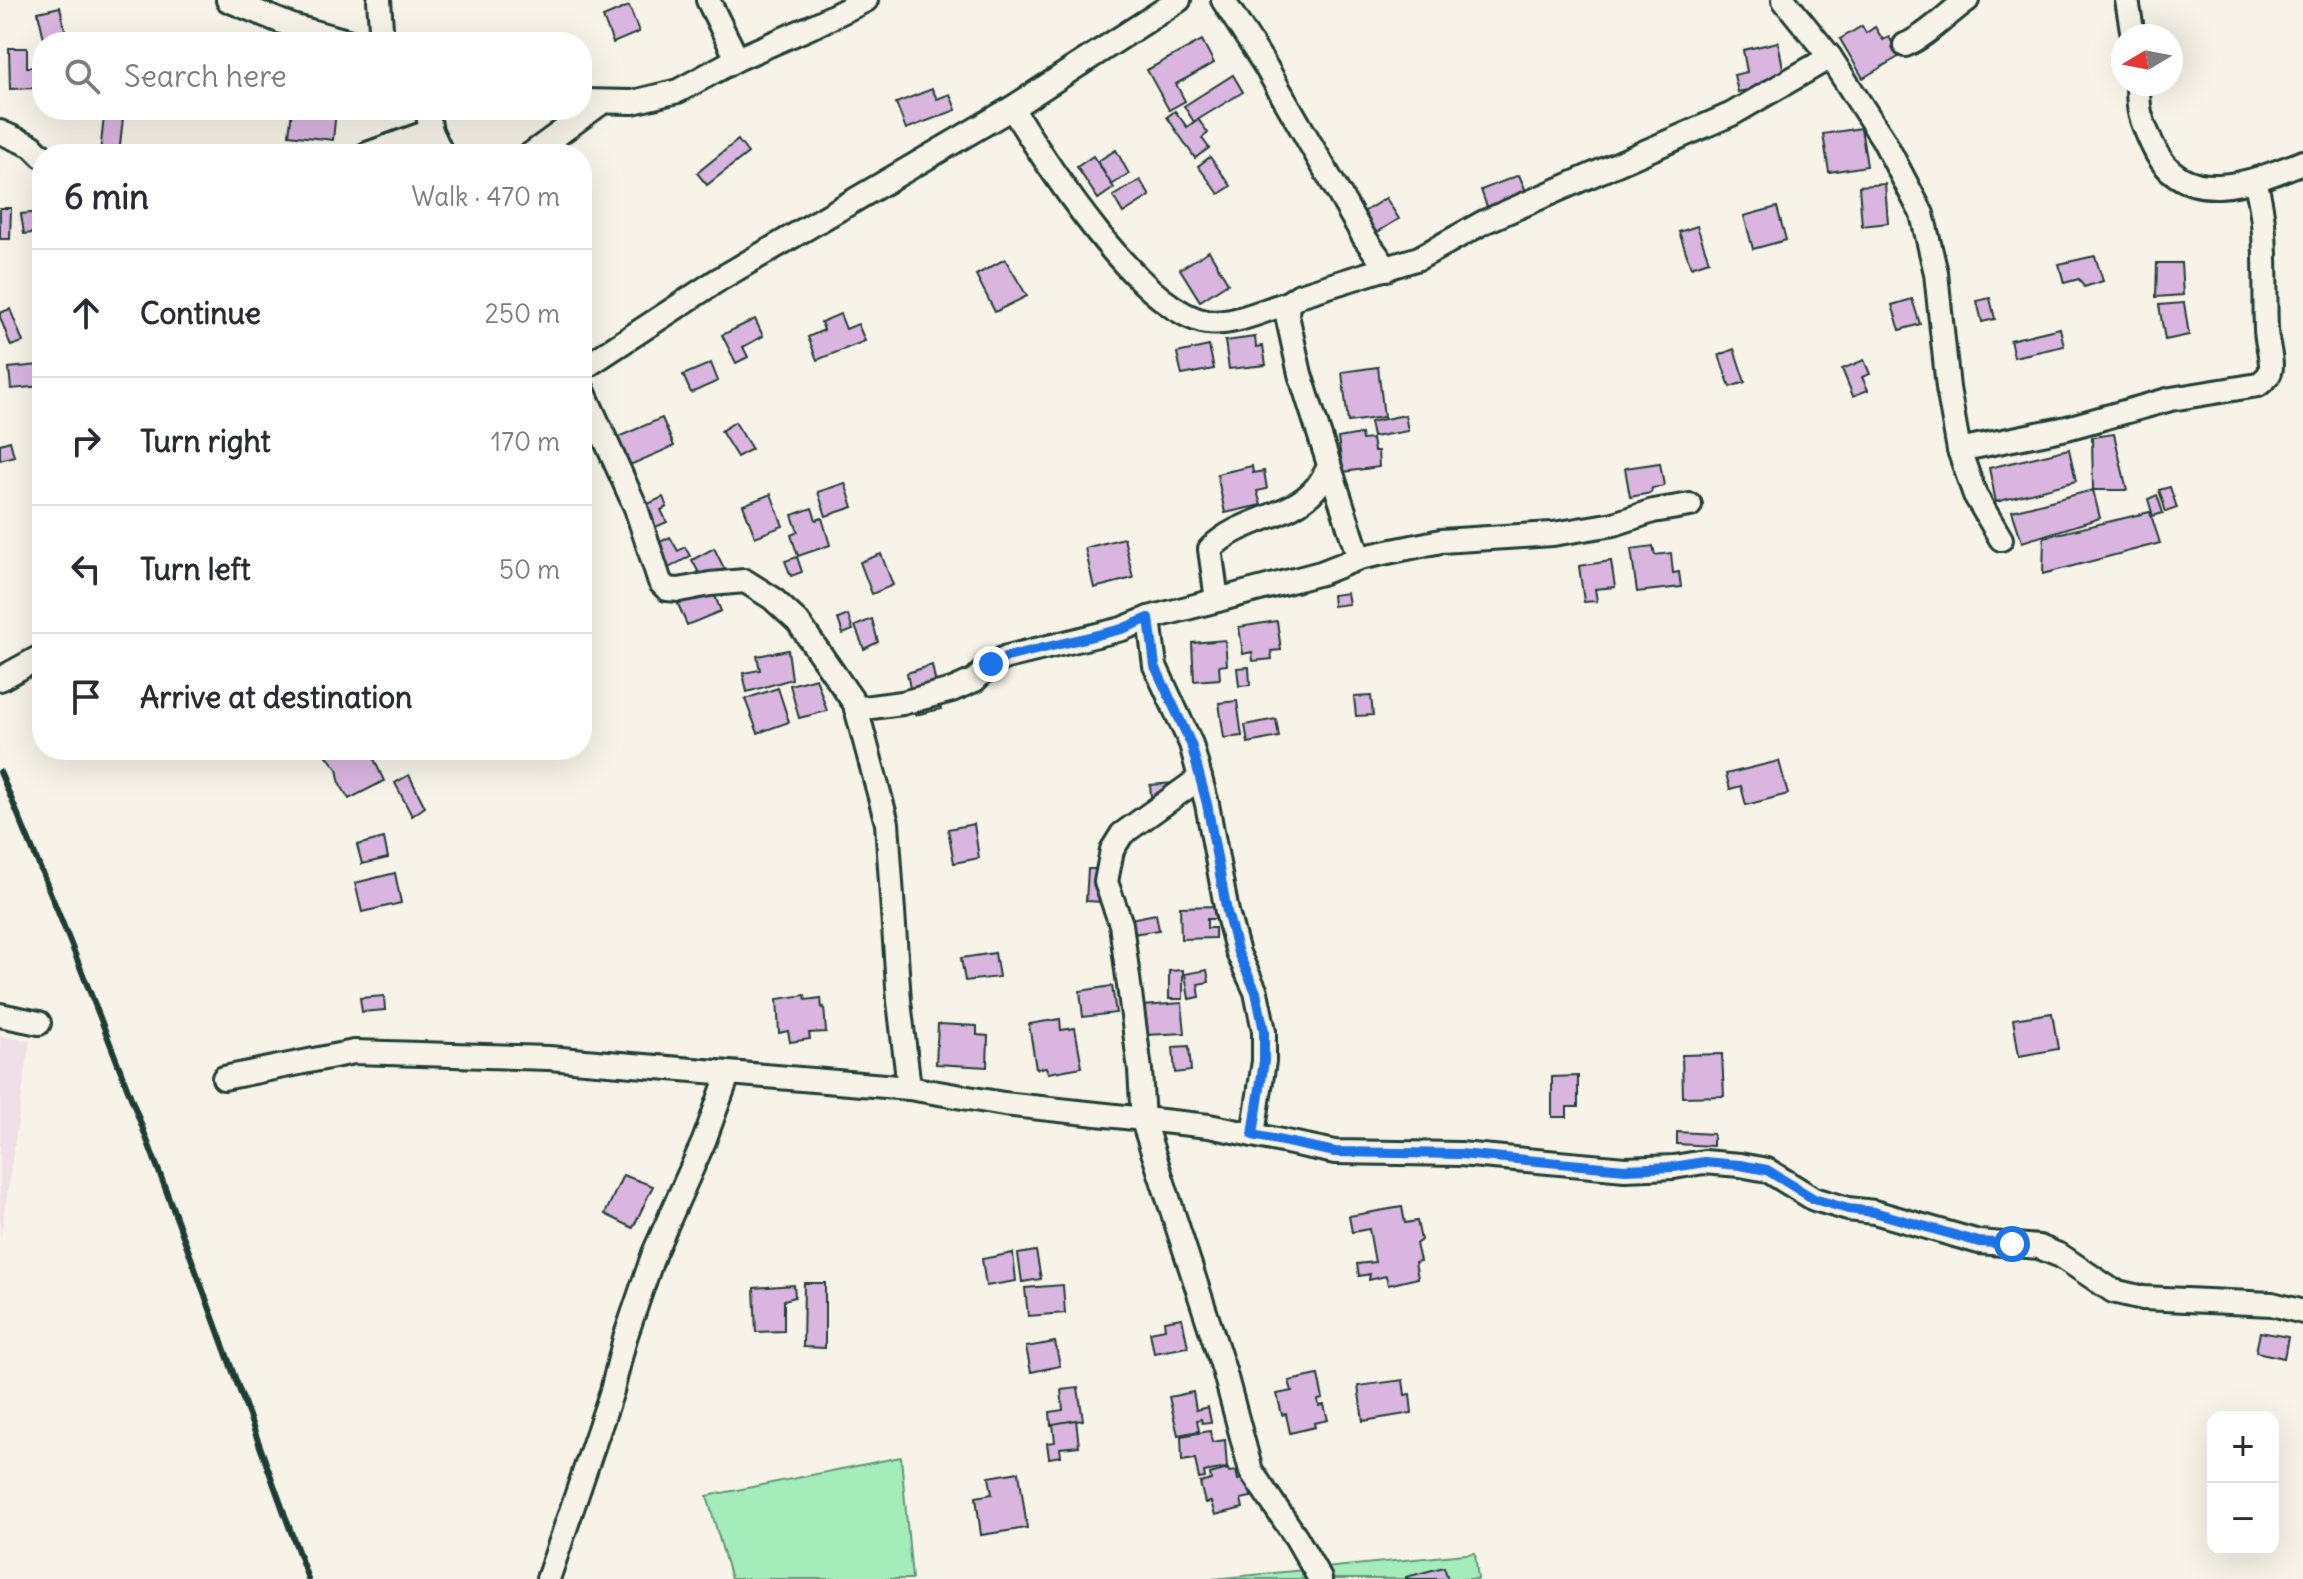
<!DOCTYPE html>
<meta charset="utf-8">
<style>
:root{--surface:#fff;--page:#f2f2f3;--text:#2b2b33;--muted:#7c7c81;--line:#e1e1e2}
body{margin:0;font-family:Delius,sans-serif;background:var(--page);color:var(--text)}
.controls{position:absolute;right:24px;bottom:24px;display:grid;overflow:hidden;border-radius:16px;box-shadow:0 8px 32px #0002}
.controls button{width:72px;height:72px;display:grid;place-items:center;padding:0;border:0;border-bottom:2px solid var(--line);background:var(--surface);color:var(--text);font:40px sans-serif}
.compass{position:absolute;left:2111px;top:24px;width:72px;height:72px;border-radius:50%;background:var(--surface);box-shadow:0 8px 32px #0002;rotate:260deg}
.stop{position:absolute;width:24px;height:24px;margin:-18px;border:6px solid #1a73e8;border-radius:50%;background:#fff}
.stop.end{background:#1a73e8;border-color:#fff;box-shadow:0 2px 8px #0008}
.list{margin:0;padding:0;list-style:none}
h2{display:flex;justify-content:space-between;align-items:center;height:104px;margin:0;padding:0 32px;font-size:34px}
h2 small{font-size:26px;font-weight:400;color:var(--muted)}
.list li{display:grid;grid-template-columns:52px 1fr auto;gap:24px;align-items:center;box-sizing:border-box;height:128px;padding:0 32px;border-top:2px solid var(--line)}
.list b{display:block;font-size:30px;white-space:nowrap}
.list em{font-size:26px;font-style:normal;color:var(--muted)}
.icon{flex:none;width:44px;height:44px;fill:none;stroke:currentColor;stroke-width:2;stroke-linecap:round;stroke-linejoin:round}
.map{position:relative;flex:none;width:2303px;height:1579px;overflow:hidden}
.search{position:absolute;background:var(--surface);box-shadow:0 8px 32px #0002;left:32px;top:32px;width:560px;height:88px;display:flex;align-items:center;gap:20px;box-sizing:border-box;padding:0 28px;border-radius:32px;color:var(--muted);font-size:30px}
.panel{position:absolute;background:var(--surface);box-shadow:0 8px 32px #0002;left:32px;top:144px;width:560px;height:616px;border-radius:32px}
.map>svg:first-child{display:block}
.built{fill:#eee0e6}
.green{fill:#a4edba;stroke:#629577;stroke-width:2}
.building{fill:#d9b5e0;stroke:#1f3d34;stroke-width:2}
.lines{fill:none;stroke-linecap:round;stroke-linejoin:round}
.minor-casing{stroke:#1f3d34;stroke-width:28}
.minor{stroke:#f7f3e8;stroke-width:22}
.rail{stroke:#1f3d34;stroke-width:6}
.route{stroke:#1a73e8;stroke-width:10}
</style>
<div class="map">
<svg width="2303" height="1579" viewBox="0 0 2303 1579">
<rect width="100%" height="100%" fill="#f7f3e8"/>
<filter id="ink" filterUnits="userSpaceOnUse"><feTurbulence type="fractalNoise" baseFrequency=".0125" numOctaves="2"/><feDisplacementMap in="SourceGraphic" scale="16" xChannelSelector="R" yChannelSelector="G"/><feConvolveMatrix kernelMatrix="1 2 1 2 8 2 1 2 1" color-interpolation-filters="sRGB"/></filter>
<g filter="url(#ink)">
<!-- built -->
<path class="built" d="M0 1036 30 1041 0 1240Z"/>
<!-- green -->
<g class="green">
<path d="M901 1457 912 1579H731L707 1496Z"/>
<path d="M1475 1553 1478 1579H1213Z"/>
</g>
<!-- building -->
<g class="building">
<path d="M629 6 639 32 613 43 603 17Z"/>
<path d="M60 7 66 34 44 39 38 12Z"/>
<path d="M1862 26 1866 33 1875 27 1883 40 1889 37 1900 56 1863 78 1840 39Z"/>
<path d="M1202 40 1214 63 1176 84 1185 101 1169 110 1147 70Z"/>
<path d="M1778 42 1784 73 1777 74 1776 84 1738 92 1734 75 1747 72 1743 50Z"/>
<path d="M9 48H27V67H35L36 88 10 89Z"/>
<path d="M1233 75 1243 92 1194 122 1184 106Z"/>
<path d="M932 89 937 99 950 94 956 110 906 129 896 103Z"/>
<path d="M292 110H336L333 140 289 135Z"/>
<path d="M1175 111 1187 127 1198 119 1208 133 1202 138 1209 148 1195 158 1167 117Z"/>
<path d="M104 116 123 118 119 154H100Z"/>
<path d="M1861 128 1867 166 1829 172 1823 134Z"/>
<path d="M738 140 748 153 707 185 697 173Z"/>
<path d="M1116 150 1129 174 1111 185 1098 161Z"/>
<path d="M1093 156 1114 188 1098 199 1077 167Z"/>
<path d="M1210 157 1231 186 1219 194 1198 166Z"/>
<path d="M1519 175 1529 198 1493 223 1481 190Z"/>
<path d="M1140 180 1150 196 1123 213 1113 196Z"/>
<path d="M1885 184 1888 223 1862 226 1859 186Z"/>
<path d="M1386 198 1399 219 1369 237 1357 216Z"/>
<path d="M1777 207 1786 240 1753 249 1744 216Z"/>
<path d="M0 208H11L10 239H0Z"/>
<path d="M42 212V232L24 234 21 214Z"/>
<path d="M1697 226 1709 261 1691 267 1679 232Z"/>
<path d="M1209 251 1228 283 1200 301 1180 269Z"/>
<path d="M2095 256 2103 281 2084 287 2079 279 2064 283 2059 264Z"/>
<path d="M1005 259 1027 296 995 312 976 275Z"/>
<path d="M2157 263H2181L2183 295 2156 297Z"/>
<path d="M1990 298 1995 319 1982 322 1977 301Z"/>
<path d="M1912 299 1920 324 1900 330 1892 305Z"/>
<path d="M2184 303 2189 335 2165 340 2159 305Z"/>
<path d="M10 309 23 342 11 346 0 317V313Z"/>
<path d="M840 314 846 329 858 324 865 341 817 360 808 337 824 330 821 322Z"/>
<path d="M755 319 763 336 743 347 748 357 736 363 722 335Z"/>
<path d="M2060 328 2064 346 2014 357 2010 340Z"/>
<path d="M1255 337 1256 347 1263 346 1266 365 1229 369 1225 341Z"/>
<path d="M1209 346 1214 369 1182 375 1177 353Z"/>
<path d="M1734 349 1745 382 1730 387 1719 355Z"/>
<path d="M1864 360 1870 374 1862 377 1868 390 1853 396 1842 369Z"/>
<path d="M711 363 718 381 691 393 683 375Z"/>
<path d="M39 365 42 386 11 389 9 368Z"/>
<path d="M1378 367 1384 417 1348 422 1342 372Z"/>
<path d="M1405 415 1408 431 1373 437 1370 422Z"/>
<path d="M662 418 674 446 630 465 618 437Z"/>
<path d="M735 422 752 449 737 457 721 431Z"/>
<path d="M1361 434 1362 440 1372 439 1374 451H1378L1379 467 1343 472 1338 438Z"/>
<path d="M2114 434 2127 490H2093L2092 437Z"/>
<path d="M10 441 14 456 0 460V444Z"/>
<path d="M2069 449 2076 481 1996 502 1989 468Z"/>
<path d="M1660 463 1664 486 1652 488 1651 493 1630 497 1625 468Z"/>
<path d="M1252 466 1253 473 1264 471 1267 489 1257 491 1261 505 1225 513 1217 474Z"/>
<path d="M845 483 853 507 826 516 818 492Z"/>
<path d="M2170 487 2177 508 2166 512 2159 490Z"/>
<path d="M2093 490 2100 518 2022 542 2012 511Z"/>
<path d="M771 494 783 526 755 537 743 505Z"/>
<path d="M2157 495 2163 513 2153 516 2148 499Z"/>
<path d="M663 497 667 507 661 510 667 522 649 530 639 508Z"/>
<path d="M812 508 816 520 822 518 830 545 798 556 791 535 798 532 792 515Z"/>
<path d="M2150 512 2160 543 2043 574 2044 537Z"/>
<path d="M670 537 678 551 685 547 690 556 667 569 654 545Z"/>
<path d="M1124 538 1133 578 1094 588 1085 548Z"/>
<path d="M1653 546 1655 555 1671 553 1673 573 1679 572 1681 587 1637 592 1631 549Z"/>
<path d="M714 548 726 572 705 584 692 560Z"/>
<path d="M881 554 893 585 872 594 860 562Z"/>
<path d="M797 557 802 572 791 576 785 561Z"/>
<path d="M1611 561 1615 587 1595 589 1597 601 1584 602 1579 566Z"/>
<path d="M710 584 721 611 687 625 675 597Z"/>
<path d="M1347 593 1349 604 1333 606 1332 595Z"/>
<path d="M848 615 853 630 843 634 838 619Z"/>
<path d="M872 619 878 642 864 649 855 626Z"/>
<path d="M1277 621 1281 650 1271 651 1272 659 1253 661 1252 652 1243 654 1239 627Z"/>
<path d="M1225 640 1227 665 1219 666 1220 679 1194 681 1192 643Z"/>
<path d="M788 650 792 679 747 692 743 673 760 670 757 656Z"/>
<path d="M932 665 941 709 915 715 907 673Z"/>
<path d="M1249 667 1250 685 1239 686 1237 668Z"/>
<path d="M816 678 827 711 799 718 790 685Z"/>
<path d="M778 688 789 722 758 733 745 699Z"/>
<path d="M1371 696 1373 715 1356 716 1354 697Z"/>
<path d="M1237 701 1242 736 1224 738 1219 703Z"/>
<path d="M1276 719 1279 737 1248 743 1245 725Z"/>
<path d="M338 750H370L384 781 349 799 340 784 337 769 327 756Z"/>
<path d="M1779 761 1788 794 1746 805 1741 786 1730 789 1726 774Z"/>
<path d="M409 775 425 807 412 816 395 783Z"/>
<path d="M1174 783 1177 810 1165 812 1166 817 1153 818 1150 785Z"/>
<path d="M974 824 979 858 954 863 948 829Z"/>
<path d="M384 838 388 858 362 864 357 845Z"/>
<path d="M1088 869H1104V902L1086 901Z"/>
<path d="M395 873 401 903 362 912 355 883Z"/>
<path d="M1218 906V919H1207V928H1215V938L1181 939 1180 907Z"/>
<path d="M1156 914 1159 930 1132 934 1130 919Z"/>
<path d="M995 953 999 977 965 981 961 958Z"/>
<path d="M1183 970V999H1169V971Z"/>
<path d="M1207 970 1209 982 1198 984 1200 997 1189 999 1185 974Z"/>
<path d="M1112 986 1116 1013 1083 1017 1080 991Z"/>
<path d="M805 995 806 1000 821 998 822 1008 824 1007 826 1032 809 1033 810 1039 790 1042 788 1031 779 1033 777 999Z"/>
<path d="M384 996 385 1010 362 1012 360 998Z"/>
<path d="M1182 1003 1185 1033 1146 1035 1143 1006Z"/>
<path d="M2052 1013 2058 1049 2019 1056 2013 1019Z"/>
<path d="M1060 1019 1061 1030 1075 1028 1082 1067 1048 1073 1046 1067 1036 1069 1029 1024Z"/>
<path d="M938 1024 977 1026V1035L988 1036 987 1067 936 1064Z"/>
<path d="M1189 1046 1191 1071 1175 1073 1173 1047Z"/>
<path d="M1722 1054 1724 1096 1683 1097 1682 1055Z"/>
<path d="M1578 1076V1107H1567V1117H1552V1077Z"/>
<path d="M1677 1132 1713 1134V1146L1677 1144Z"/>
<path d="M623 1175 653 1186 633 1228 605 1214Z"/>
<path d="M1402 1207 1405 1223 1417 1221 1421 1240 1416 1244 1420 1261 1415 1262 1418 1278 1388 1285 1386 1276 1369 1280 1370 1274 1359 1276 1357 1264 1375 1262 1369 1229 1352 1232 1349 1216Z"/>
<path d="M1036 1251 1041 1279 1022 1282 1018 1254Z"/>
<path d="M1013 1253 1016 1281 986 1286 982 1259Z"/>
<path d="M804 1283H825V1348L803 1347Z"/>
<path d="M794 1285 795 1297 784 1300V1331L756 1332 754 1288Z"/>
<path d="M1063 1285 1065 1313 1028 1316 1025 1288Z"/>
<path d="M1182 1318 1188 1347 1154 1353 1150 1332 1165 1329 1164 1321Z"/>
<path d="M2260 1332 2288 1337 2284 1358 2256 1352Z"/>
<path d="M1055 1342 1060 1366 1031 1372 1026 1347Z"/>
<path d="M1318 1375 1323 1399 1318 1400 1319 1406 1324 1405 1328 1420 1314 1423 1315 1427 1290 1433 1286 1414 1282 1415 1277 1394 1292 1391 1289 1381Z"/>
<path d="M1403 1380 1405 1395 1410 1394 1412 1413 1363 1421 1358 1386Z"/>
<path d="M1078 1388 1083 1420 1051 1425 1050 1412 1063 1410 1061 1390Z"/>
<path d="M1193 1392 1196 1410 1208 1407 1211 1422 1202 1423 1201 1419 1197 1420 1199 1431 1178 1435 1169 1397Z"/>
<path d="M1076 1420 1079 1446 1060 1448 1061 1456 1049 1458 1047 1443 1055 1442 1053 1424Z"/>
<path d="M1210 1431 1212 1442 1225 1440 1227 1468 1204 1472 1205 1478 1199 1479 1195 1459 1182 1461 1181 1436Z"/>
<path d="M1228 1469 1229 1472 1236 1471 1238 1480 1249 1477 1251 1497 1241 1499 1243 1508 1215 1515 1211 1502 1205 1503 1200 1483 1211 1480 1210 1474Z"/>
<path d="M1019 1472 1027 1528 981 1535 976 1497 992 1494 989 1477Z"/>
<path d="M1444 1567 1448 1579H1406V1577Z"/>
</g>
<g class="lines">
<defs>
<g id="minor">
<path d="M228 0 292 26 351 42"/>
<path d="M379 0 382 42"/>
<path d="M708 0 737 59"/>
<path d="M1223 0 1266 67 1364 237 1387 269"/>
<path d="M1784 0 1830 57 1883 139 1922 214 1936 273 1948 388 1959 450 1975 495 2001 539"/>
<path d="M2127 0 2133 36"/>
<path d="M1905 45C1927 36 1947 14 1967 0"/>
<path d="M2138 84C2138 113 2140 117 2152 144 2182 211 2251 183 2303 162"/>
<path d="M582 101 633 102 678 91 737 59 813 26 866 0"/>
<path d="M1012 108C1047 165 1139 309 1206 322 1232 326 1264 310 1288 303"/>
<path d="M427 110 431 131 442 154"/>
<path d="M0 132 32 146 42 156"/>
<path d="M367 154 431 131"/>
<path d="M531 154 601 103"/>
<path d="M582 369 718 280 1012 108 1179 0"/>
<path d="M582 388 636 508 660 582 667 589 679 590 710 584 745 581 772 598 798 622 855 704 887 823 899 1001 909 1088"/>
<path d="M1959 450 2067 428 2171 399 2258 385C2265 379 2271 376 2271 366 2271 353 2266 341 2266 329 2264 281 2269 227 2255 181"/>
<path d="M1359 558 1300 374 1287 315 1288 303 1300 295 1419 258 1484 222 1732 114 1830 57"/>
<path d="M1217 600 1210 549C1240 518 1290 518 1315 489 1321 483 1325 474 1329 467"/>
<path d="M1149 618 1155 666 1191 744 1207 804 1227 912 1238 953 1256 992 1264 1031V1061L1253 1135"/>
<path d="M0 679 42 656"/>
<path d="M856 709 902 703 952 690 975 680 991 664 1007 657 1122 629 1149 618 1321 573 1359 558 1441 541 1553 534 1614 524 1653 511 1690 505"/>
<path d="M1200 778 1122 834 1112 850 1106 882 1121 924 1140 1070 1143 1121 1224 1370 1251 1471 1296 1537 1320 1579"/>
<path d="M0 1015 39 1023"/>
<path d="M224 1078 354 1052 549 1058 909 1088 1004 1104 1209 1126 1335 1152 1460 1154 1625 1169 1674 1167 1704 1162 1740 1165 1767 1170 1814 1199 1848 1209 1874 1212 1979 1242 2039 1247 2061 1256 2113 1291 2143 1298 2272 1304 2303 1312"/>
<path d="M548 1579 612 1391 625 1338 654 1253 704 1141 728 1075"/>
</g>
</defs>
<!-- minor casing -->
<use href="#minor" class="minor-casing"/>
<!-- minor -->
<use href="#minor" class="minor"/>
<!-- rail -->
<path class="rail" d="M0 772C113 1037 210 1308 308 1579"/>
</g>
</g>
<g class="lines" filter="url(#ink)">
<!-- route -->
<path class="route" d="M991 664 1007 657 1122 629 1149 618 1155 666 1191 744 1207 804 1227 912 1238 953 1256 992 1264 1031V1061L1253 1135 1335 1152 1460 1154 1625 1169 1674 1167 1704 1162 1740 1165 1767 1170 1814 1199 1848 1209 1874 1212 1979 1242 2012 1244"/>
</g>
</svg>
<div class="controls">
<button>+</button>
<button>−</button>
</div>
<svg class="compass" viewBox="-18 -18 36 36"><path d="M0-13l5 13h-10z" fill="#e53935"/><path d="M0 13l5-13h-10z" fill="#7c7c81"/></svg>
<div class="stop" style="left:2012px;top:1244px"></div>
<div class="stop end" style="left:991px;top:664px"></div>
<div class="search"><svg class="icon" aria-label="search" viewBox="0 0 24 24"><circle cx="10" cy="10" r="6"/><path d="M15 15l6 6"/></svg>Search here</div>
<section class="panel">
<h2>6 min<small>Walk · 470 m</small></h2>
<ul class="list">
<li><svg class="icon" aria-label="ahead" viewBox="0 0 24 24"><path d="M12 20V5M6 11l6-6 6 6"/></svg><div><b>Continue</b></div><em>250 m</em></li>
<li><svg class="icon" aria-label="right" viewBox="0 0 24 24"><path d="M7 20v-9h11M14 6l5 5-5 5"/></svg><div><b>Turn right</b></div><em>170 m</em></li>
<li><svg class="icon" aria-label="left" viewBox="0 0 24 24"><path d="M17 20v-9H6M10 6l-5 5 5 5"/></svg><div><b>Turn left</b></div><em>50 m</em></li>
<li><svg class="icon" aria-label="arrive" viewBox="0 0 24 24"><path d="M6 21V4h12l-3 4 3 4H6"/></svg><div><b>Arrive at destination</b></div></li>
</ul>
</section>
</div>
